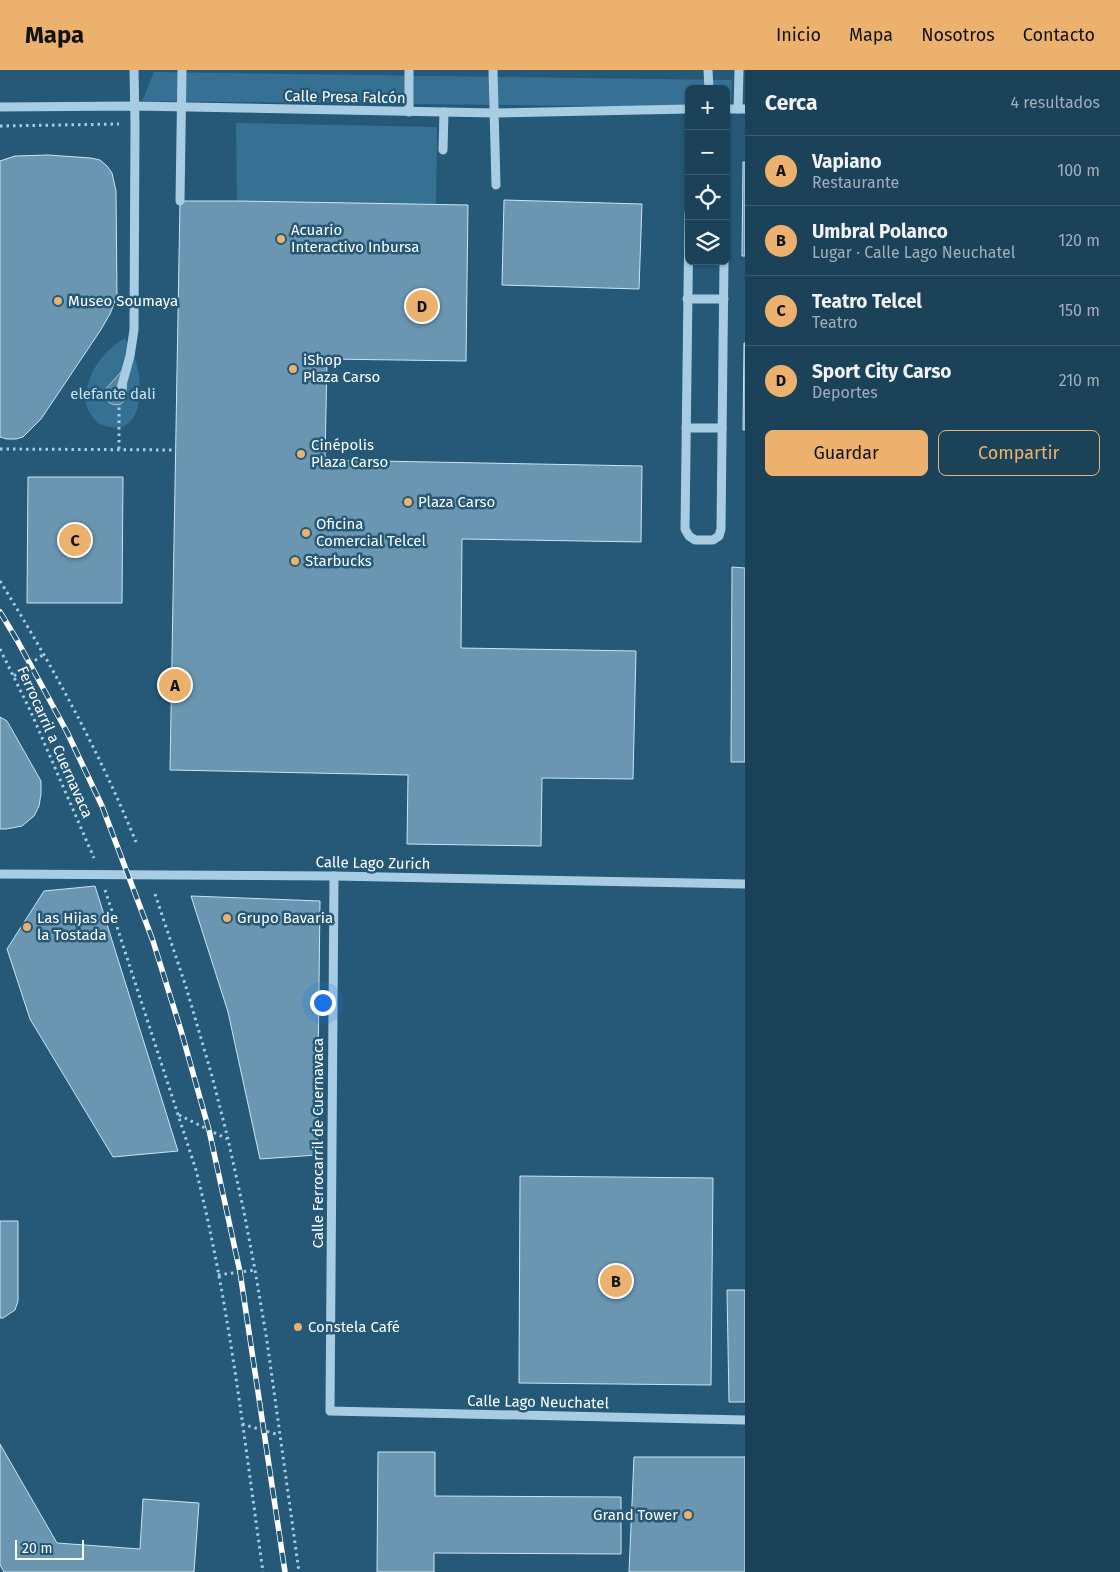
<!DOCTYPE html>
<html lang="es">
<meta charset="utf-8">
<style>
:root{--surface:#1c425a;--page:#294d63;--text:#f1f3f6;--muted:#a0b0bb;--line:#3a5b70;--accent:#ecb26d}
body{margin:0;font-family:"Fira Sans",sans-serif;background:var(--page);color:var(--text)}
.controls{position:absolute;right:15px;top:15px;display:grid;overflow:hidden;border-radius:8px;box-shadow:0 1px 4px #0004}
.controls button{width:45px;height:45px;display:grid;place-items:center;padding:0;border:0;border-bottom:1px solid var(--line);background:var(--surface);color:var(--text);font:25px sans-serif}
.scale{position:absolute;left:15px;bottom:12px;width:69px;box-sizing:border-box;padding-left:5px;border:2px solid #fff;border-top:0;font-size:14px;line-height:18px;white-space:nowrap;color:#fff;-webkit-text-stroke:4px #265878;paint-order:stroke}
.you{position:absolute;left:322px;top:932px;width:18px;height:18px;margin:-12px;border:4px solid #fff;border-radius:50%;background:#1a73e8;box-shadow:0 0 0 8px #1a73e833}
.badge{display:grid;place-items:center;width:32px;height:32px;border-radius:50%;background:var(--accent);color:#111;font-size:16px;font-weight:700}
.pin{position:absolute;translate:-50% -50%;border:2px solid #fff;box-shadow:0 1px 5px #0006}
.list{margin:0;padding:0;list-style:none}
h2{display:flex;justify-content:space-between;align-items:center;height:65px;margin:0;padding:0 20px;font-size:21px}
h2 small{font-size:16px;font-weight:400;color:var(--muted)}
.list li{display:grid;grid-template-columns:32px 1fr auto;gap:15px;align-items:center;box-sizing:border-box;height:70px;padding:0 20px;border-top:1px solid var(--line)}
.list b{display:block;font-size:19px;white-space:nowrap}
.list p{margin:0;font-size:16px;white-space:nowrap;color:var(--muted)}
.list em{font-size:16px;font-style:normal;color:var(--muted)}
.actions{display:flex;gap:10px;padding:15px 20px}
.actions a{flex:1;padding:11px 0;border:1px solid var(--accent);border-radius:8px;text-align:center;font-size:18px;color:var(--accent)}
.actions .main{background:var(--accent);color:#111}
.icon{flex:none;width:28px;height:28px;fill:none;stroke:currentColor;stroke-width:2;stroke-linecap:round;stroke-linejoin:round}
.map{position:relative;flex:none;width:745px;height:1502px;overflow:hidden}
header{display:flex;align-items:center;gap:30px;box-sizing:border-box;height:70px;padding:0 25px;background:var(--accent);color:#111}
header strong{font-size:24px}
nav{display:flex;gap:28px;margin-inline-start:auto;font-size:18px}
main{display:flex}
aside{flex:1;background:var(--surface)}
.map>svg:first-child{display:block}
.green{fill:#367194}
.water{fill:#5e8299;stroke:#9ccae4}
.building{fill:#6a96b1;stroke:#cae4f3}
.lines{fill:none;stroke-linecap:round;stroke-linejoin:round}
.path{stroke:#a8cde3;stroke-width:3;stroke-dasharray:2.5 4;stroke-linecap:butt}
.minor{stroke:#a8cde3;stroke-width:9}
.rail-casing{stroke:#fff;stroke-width:5.5}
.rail{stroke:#265878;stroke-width:4;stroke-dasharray:11;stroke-linecap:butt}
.poi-dot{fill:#ecb26d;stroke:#265878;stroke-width:2}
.labels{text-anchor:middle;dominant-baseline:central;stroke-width:5;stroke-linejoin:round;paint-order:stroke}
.street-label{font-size:15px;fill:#fff;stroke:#265878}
.poi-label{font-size:15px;fill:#fff;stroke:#265878;text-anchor:start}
.park-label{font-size:15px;fill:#cae4f3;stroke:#265878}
</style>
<header>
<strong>Mapa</strong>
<nav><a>Inicio</a><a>Mapa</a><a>Nosotros</a><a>Contacto</a></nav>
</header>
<main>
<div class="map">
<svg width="745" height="1502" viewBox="0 0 745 1502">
<rect width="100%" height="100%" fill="#265878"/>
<!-- green -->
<g class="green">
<path d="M154 2 732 10 731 38H726V19H689V37L142 31Z"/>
<path d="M236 53 437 57 436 135 237 131Z"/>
<path d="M125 268C128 275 133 282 135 289 141 306 145 346 124 356 118 359 104 357 98 353 93 349 85 336 85 330 84 326 87 319 88 315 93 294 107 279 125 268Z"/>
</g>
<!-- water -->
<path class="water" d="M127 295 126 329 121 334C114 336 109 334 105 328L106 319Z"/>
<!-- building -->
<g class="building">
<path d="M48 85 91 88 100 90 107 96 112 103 116 121 117 226 110 244 100 261 41 349 23 367 16 369H7L0 367V91L15 86Z"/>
<path d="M743 92H745V186H742Z"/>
<path d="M504 130 642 134 639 219 502 215Z"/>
<path d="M180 131H237L468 135 466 291 327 289 325 390 642 396 641 472 462 469 461 578 636 581 633 709 542 708 541 776 407 774 408 705 170 700Z"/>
<path d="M744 273H745V360H743Z"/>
<path d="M28 407H123L122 533H27Z"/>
<path d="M732 497 745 498V692H731Z"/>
<path d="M0 647 7 651 41 711V724L39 736 34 746 22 756 6 759H0Z"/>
<path d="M95 816 178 1081 113 1087 30 949 7 879 44 821Z"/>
<path d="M191 826 320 831 317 1085 260 1089 228 942Z"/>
<path d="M520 1106 713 1108 711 1315 519 1313Z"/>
<path d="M0 1151H18V1231L15 1240 3 1248H0Z"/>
<path d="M727 1220H745V1332H729Z"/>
<path d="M0 1374 57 1473 140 1479 143 1429 199 1433 194 1502H4L0 1495Z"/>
<path d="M378 1382H435V1426L621 1427V1484L434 1483V1502H377Z"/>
<path d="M634 1387H745V1502H629Z"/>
</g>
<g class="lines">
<!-- path -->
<g class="path">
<path d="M0 56 119 54"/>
<path d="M0 379 176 380"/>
<path d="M119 379V337"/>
<path d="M0 511C52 595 99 681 136 772"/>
<path d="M0 579 30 640 94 788"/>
<path d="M14 606 44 584"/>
<path d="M105 820 196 1100C229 1231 244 1368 263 1502"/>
<path d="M155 824 186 917 212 1006 228 1069 244 1142 255 1200 267 1271 299 1502"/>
<path d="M179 1045 227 1069"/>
<path d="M218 1205 255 1200"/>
<path d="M242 1354 279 1365"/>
</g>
<!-- minor -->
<g class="minor">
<path d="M493 0 496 115"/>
<path d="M708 0 709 19"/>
<path d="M0 37 135 36 494 43 689 39"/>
<path d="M726 39H745"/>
<path d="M738 39 739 0"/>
<path d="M409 42V0"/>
<path d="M443 80 444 42"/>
<path d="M180 131 182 0"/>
<path d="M689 143 685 459 689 466 695 470H713L719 466 721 459 724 191"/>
<path d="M687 229H724"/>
<path d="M120 322 130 286 134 260 135 54 134 0"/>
<path d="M686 358H722"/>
<path d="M0 804 334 806 745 814"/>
<path d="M334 806 330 1341 745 1350"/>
</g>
<defs>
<path id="rail" d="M0 542 17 570 67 662 102 736 153 871 182 964 209 1060 240 1202 285 1502"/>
</defs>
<!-- rail casing -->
<use href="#rail" class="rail-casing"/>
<!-- rail -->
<use href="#rail" class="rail"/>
</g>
<!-- markers -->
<g class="poi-dot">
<circle cx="281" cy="169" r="5"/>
<circle cx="58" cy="231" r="5"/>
<circle cx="293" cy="299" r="5"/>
<circle cx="301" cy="384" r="5"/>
<circle cx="408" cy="432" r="5"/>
<circle cx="306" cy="463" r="5"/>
<circle cx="295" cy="491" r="5"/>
<circle cx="227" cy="848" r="5"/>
<circle cx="27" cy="857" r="5"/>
<circle cx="298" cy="1257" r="5"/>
<circle cx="688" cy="1445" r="5"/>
</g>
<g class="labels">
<!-- street labels -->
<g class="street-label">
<text transform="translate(345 27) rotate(1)">Calle Presa Falcón</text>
<text transform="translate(55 672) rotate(66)">Ferrocarril a Cuernavaca</text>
<text transform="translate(373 793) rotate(1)">Calle Lago Zurich</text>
<text transform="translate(318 1073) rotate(-90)">Calle Ferrocarril de Cuernavaca</text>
<text transform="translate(538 1332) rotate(1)">Calle Lago Neuchatel</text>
</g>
<!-- poi labels -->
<g class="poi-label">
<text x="291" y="160">Acuario<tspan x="291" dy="17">Interactivo Inbursa</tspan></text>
<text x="68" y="231">Museo Soumaya</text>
<text x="303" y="290">iShop<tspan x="303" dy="17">Plaza Carso</tspan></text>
<text x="311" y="375">Cinépolis<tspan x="311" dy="17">Plaza Carso</tspan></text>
<text x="418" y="432">Plaza Carso</text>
<text x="316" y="454">Oficina<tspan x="316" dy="17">Comercial Telcel</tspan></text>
<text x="305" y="491">Starbucks</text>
<text x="37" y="848">Las Hijas de<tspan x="37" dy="17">la Tostada</tspan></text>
<text x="237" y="848">Grupo Bavaria</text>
<text x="308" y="1257">Constela Café</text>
<text x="678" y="1445" text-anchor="end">Grand Tower</text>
</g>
<!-- park labels -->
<g class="park-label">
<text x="113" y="324">elefante dali</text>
</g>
</g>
</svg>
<div class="controls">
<button>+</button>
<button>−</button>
<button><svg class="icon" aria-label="locate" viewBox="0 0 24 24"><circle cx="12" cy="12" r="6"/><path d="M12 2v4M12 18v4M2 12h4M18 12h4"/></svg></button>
<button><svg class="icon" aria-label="layers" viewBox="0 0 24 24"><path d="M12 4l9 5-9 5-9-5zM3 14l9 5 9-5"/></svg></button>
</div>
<div class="scale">20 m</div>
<div class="you"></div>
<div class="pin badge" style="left:175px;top:615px">A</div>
<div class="pin badge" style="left:616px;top:1211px">B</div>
<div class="pin badge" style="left:75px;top:470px">C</div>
<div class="pin badge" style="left:422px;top:236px">D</div>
</div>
<aside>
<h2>Cerca<small>4 resultados</small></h2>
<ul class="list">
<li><span class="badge">A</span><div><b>Vapiano</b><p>Restaurante</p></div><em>100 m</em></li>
<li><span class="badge">B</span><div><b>Umbral Polanco</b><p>Lugar · Calle Lago Neuchatel</p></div><em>120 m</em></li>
<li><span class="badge">C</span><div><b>Teatro Telcel</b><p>Teatro</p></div><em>150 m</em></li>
<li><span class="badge">D</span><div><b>Sport City Carso</b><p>Deportes</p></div><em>210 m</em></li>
</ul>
<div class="actions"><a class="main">Guardar</a><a>Compartir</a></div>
</aside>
</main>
